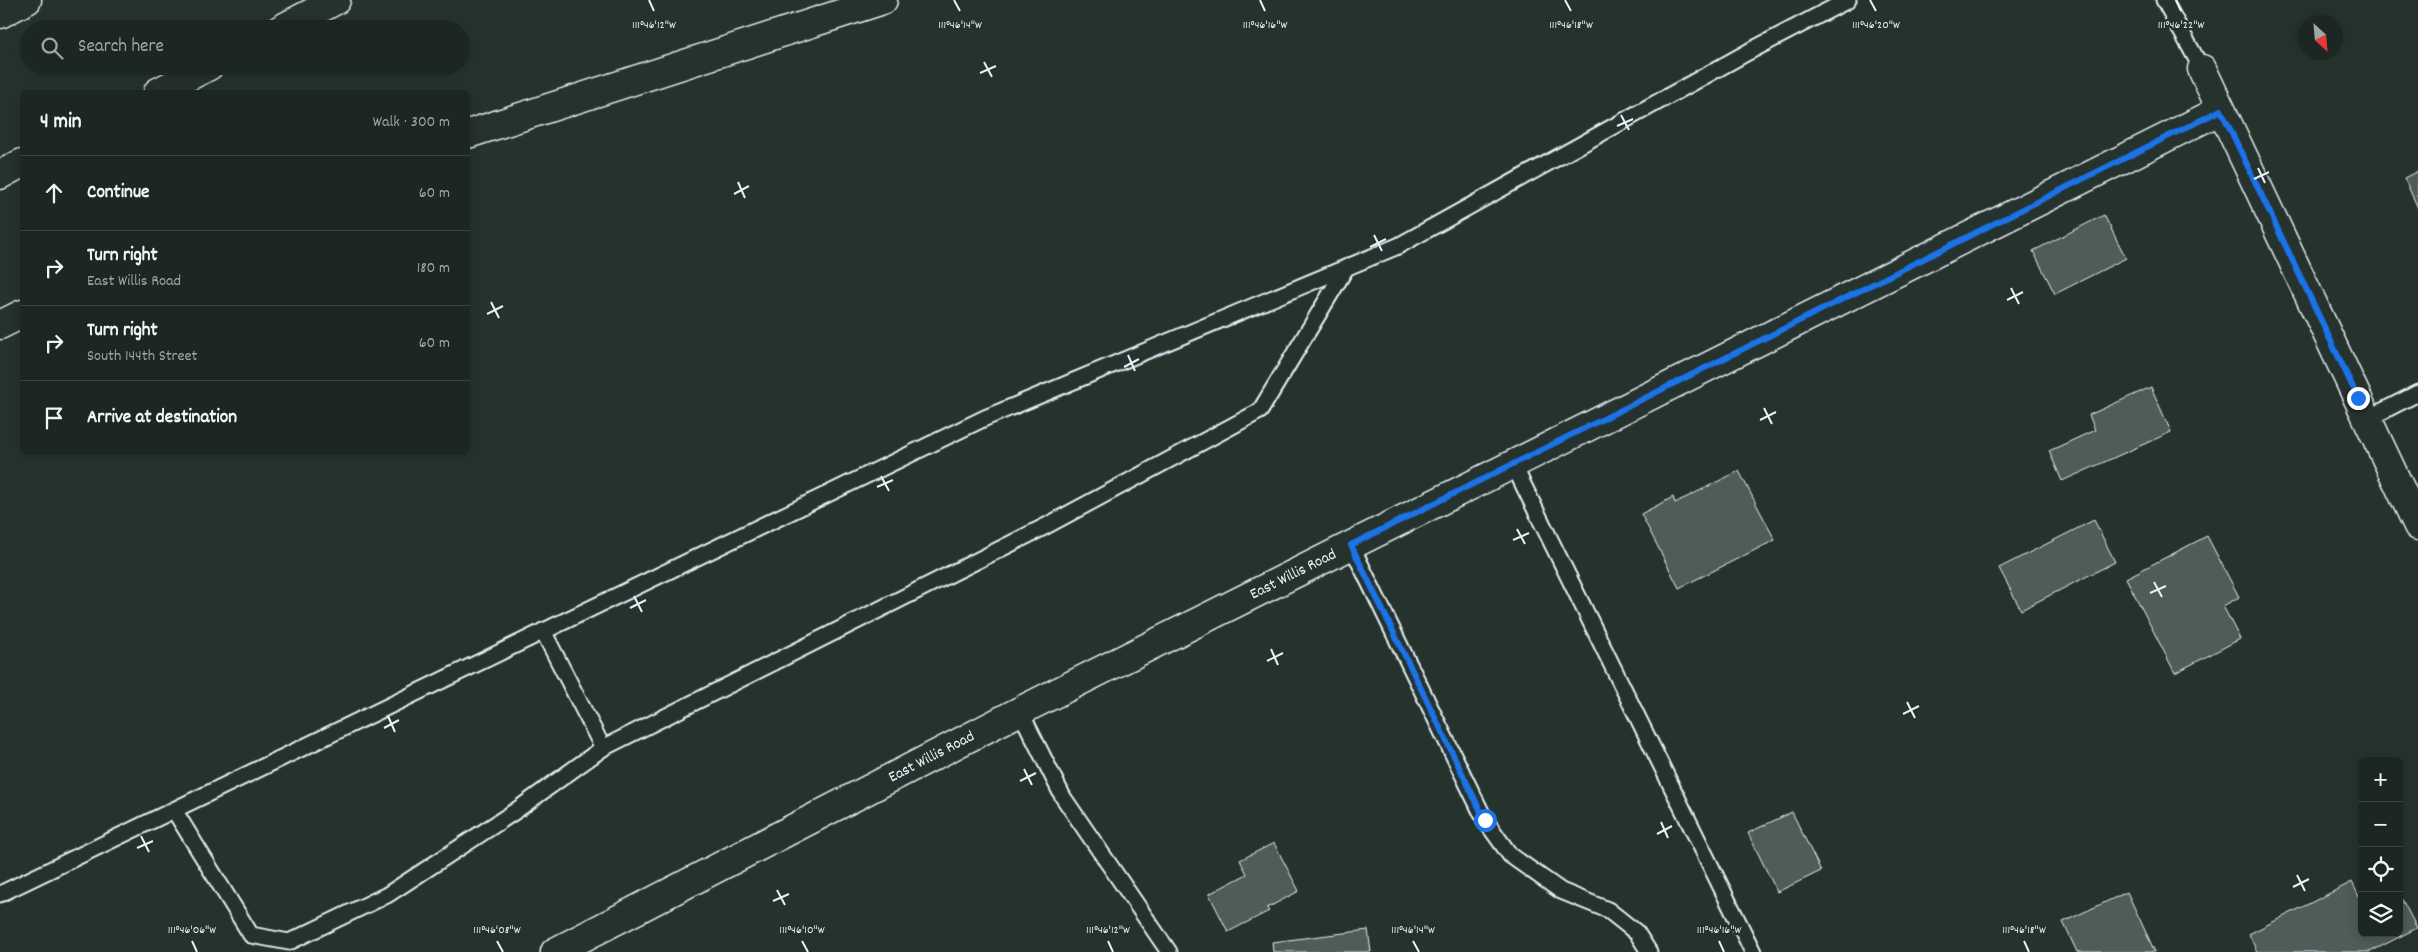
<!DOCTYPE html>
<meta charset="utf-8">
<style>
:root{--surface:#1c2622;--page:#252e2a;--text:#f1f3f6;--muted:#a0a5a5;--line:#3a4340}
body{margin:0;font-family:Dekko,sans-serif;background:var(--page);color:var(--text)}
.controls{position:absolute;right:15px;bottom:15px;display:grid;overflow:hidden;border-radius:8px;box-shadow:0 2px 12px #0003}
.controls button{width:45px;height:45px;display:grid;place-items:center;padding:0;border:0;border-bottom:1px solid var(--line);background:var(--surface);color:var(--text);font:25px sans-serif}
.compass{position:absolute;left:2298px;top:15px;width:45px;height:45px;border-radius:50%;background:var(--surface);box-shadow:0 2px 12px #0003;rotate:154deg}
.stop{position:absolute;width:15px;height:15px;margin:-11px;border:4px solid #1a73e8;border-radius:50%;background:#fff}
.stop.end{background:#1a73e8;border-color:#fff;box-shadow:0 1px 5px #0008}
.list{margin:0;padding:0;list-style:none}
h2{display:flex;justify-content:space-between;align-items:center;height:65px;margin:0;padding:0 20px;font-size:21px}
h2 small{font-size:16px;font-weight:400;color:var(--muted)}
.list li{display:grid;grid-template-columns:32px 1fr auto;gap:15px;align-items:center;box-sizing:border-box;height:75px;padding:0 20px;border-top:1px solid var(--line)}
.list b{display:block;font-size:19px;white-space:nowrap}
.list p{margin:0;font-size:16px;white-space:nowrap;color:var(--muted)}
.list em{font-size:16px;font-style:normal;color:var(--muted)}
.icon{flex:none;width:28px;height:28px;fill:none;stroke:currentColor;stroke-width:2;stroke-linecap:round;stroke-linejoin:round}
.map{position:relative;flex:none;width:2418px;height:952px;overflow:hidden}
.search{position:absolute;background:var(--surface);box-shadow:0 2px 12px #0003;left:20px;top:20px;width:450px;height:55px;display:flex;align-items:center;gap:12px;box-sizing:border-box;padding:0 18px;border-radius:28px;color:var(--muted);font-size:19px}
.panel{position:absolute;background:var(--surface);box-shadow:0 2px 12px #0003;left:20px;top:90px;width:450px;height:365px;border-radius:8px}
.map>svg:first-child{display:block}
.building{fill:#505c59;stroke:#e8f1f8}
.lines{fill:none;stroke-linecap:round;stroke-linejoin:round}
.service-casing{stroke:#e8f1f8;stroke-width:19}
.minor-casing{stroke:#e8f1f8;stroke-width:31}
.motorway-casing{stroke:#e8f1f8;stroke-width:31}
.service{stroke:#26332d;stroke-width:15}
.minor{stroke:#26332d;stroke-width:28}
.motorway{stroke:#26332d;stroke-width:28}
.route{stroke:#1a73e8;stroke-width:6}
.ticks{fill:none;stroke:#e8f1f8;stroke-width:2}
.labels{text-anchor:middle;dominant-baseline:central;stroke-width:4.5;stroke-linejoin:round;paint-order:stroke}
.street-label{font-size:16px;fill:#e8f1f8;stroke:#26332d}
.ticks-label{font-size:12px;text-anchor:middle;fill:#e8f1f8;stroke:#26332d;stroke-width:4.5;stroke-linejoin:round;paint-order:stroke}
</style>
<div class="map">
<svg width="2418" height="952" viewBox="0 0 2418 952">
<rect width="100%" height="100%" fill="#26332d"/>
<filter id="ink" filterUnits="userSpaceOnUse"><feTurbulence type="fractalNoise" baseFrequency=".02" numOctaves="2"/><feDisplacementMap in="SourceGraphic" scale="10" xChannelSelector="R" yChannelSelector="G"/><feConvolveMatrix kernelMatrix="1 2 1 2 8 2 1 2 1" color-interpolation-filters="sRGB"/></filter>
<g filter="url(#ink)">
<!-- building -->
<g class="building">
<path d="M2418 171V208L2404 178Z"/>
<path d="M2104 215 2126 258 2055 294 2033 251Z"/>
<path d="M2151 387 2171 432 2062 481 2049 451 2095 430 2089 415Z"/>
<path d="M1739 471 1775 540 1679 588 1641 514 1673 497 1675 503Z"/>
<path d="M2094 520 2115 562 2021 610 1999 568Z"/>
<path d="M2207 536 2239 597 2223 606 2240 639 2175 673 2126 578Z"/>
<path d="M1792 812 1821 871 1777 892 1748 833Z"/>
<path d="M1274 843 1299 891 1267 908 1269 911 1228 932 1209 894 1247 874 1240 860Z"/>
<path d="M2352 882 2362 903V933H2399V894L2417 928 2370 952H2257L2249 934Z"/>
<path d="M2127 892 2155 952H2077L2063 922Z"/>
<path d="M1368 930 1371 952H1273L1272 942Z"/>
</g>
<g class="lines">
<defs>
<g id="service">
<path d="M2164 0 2202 69"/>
<path d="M2367 419 2418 393"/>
<path d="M1513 464 1753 952"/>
<path d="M1351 545 1485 820 1510 855 1561 891 1608 910 1637 933 1649 952"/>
<path d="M543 631 603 748"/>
<path d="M1020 711 1063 797 1169 952"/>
<path d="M174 810 251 935 289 942 387 895 514 812 603 748 1046 526 1260 411 1346 268"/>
<path d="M0 894 985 418 1398 246 1748 52 1848 0"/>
</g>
<g id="minor">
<path d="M2202 69 2418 526"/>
<path id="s1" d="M555 952 1020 711 2221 110"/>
</g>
<g id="motorway">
<path d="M0 14 27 0"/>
<path d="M281 29 336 0"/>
<path d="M158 92 209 66"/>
<path d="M468 134 883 0"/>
<path d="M0 175 22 163"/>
<path d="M0 325 22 314"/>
</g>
</defs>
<!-- service casing -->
<use href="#service" class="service-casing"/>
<!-- minor casing -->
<use href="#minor" class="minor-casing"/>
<!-- motorway casing -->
<use href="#motorway" class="motorway-casing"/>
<!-- service -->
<use href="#service" class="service"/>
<!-- minor -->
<use href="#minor" class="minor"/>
<!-- motorway -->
<use href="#motorway" class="motorway"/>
</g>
</g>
<g class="lines" filter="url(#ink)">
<!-- route -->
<path class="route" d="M1485 820 1351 545 2221 110 2358 398"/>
</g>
<!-- ticks -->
<path class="ticks" d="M649 0 654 11M954 0 960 11M1260 0 1265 11M1565 0 1571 11M1870 0 1876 11M2176 0 2181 11M984 62 992 77M980 73 996 66M1621 115 1629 130M1617 126 1633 119M2258 168 2265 183M2254 179 2269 172M738 182 745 198M734 194 749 186M1374 235 1382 251M1370 247 1386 239M2011 288 2019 304M2007 300 2023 292M491 302 499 318M487 314 503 306M1128 355 1135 371M1124 367 1139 359M1764 408 1772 424M1760 420 1776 412M881 476 889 491M877 487 893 480M1517 529 1525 544M1513 540 1529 533M2154 582 2162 597M2150 593 2166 586M634 596 642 612M630 608 646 600M1271 649 1278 665M1267 661 1283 653M1907 702 1915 718M1903 714 1919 706M388 716 395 732M384 728 399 720M1024 769 1032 785M1020 781 1036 773M1661 822 1668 838M1657 834 1672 826M141 836 149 852M137 848 153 841M2297 875 2305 891M2293 887 2309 879M777 890 785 905M773 901 789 894M192 941 197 952M497 941 503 952M802 941 808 952M1108 941 1113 952M1413 941 1419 952M1719 941 1724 952M2024 941 2029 952"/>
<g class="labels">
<!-- street labels -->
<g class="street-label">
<text stroke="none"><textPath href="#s1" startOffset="829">East Willis Road</textPath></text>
<text stroke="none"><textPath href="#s1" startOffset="424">East Willis Road</textPath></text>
</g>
</g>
<g class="ticks-label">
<text x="654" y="28">111°46'12"W</text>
<text x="960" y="28">111°46'14"W</text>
<text x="1265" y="28">111°46'16"W</text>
<text x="1571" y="28">111°46'18"W</text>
<text x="1876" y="28">111°46'20"W</text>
<text x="2181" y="28">111°46'22"W</text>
<text x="192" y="933">111°46'06"W</text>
<text x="497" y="933">111°46'08"W</text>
<text x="802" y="933">111°46'10"W</text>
<text x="1108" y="933">111°46'12"W</text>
<text x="1413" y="933">111°46'14"W</text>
<text x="1719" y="933">111°46'16"W</text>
<text x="2024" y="933">111°46'18"W</text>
</g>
</svg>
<div class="controls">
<button>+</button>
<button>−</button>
<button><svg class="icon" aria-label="locate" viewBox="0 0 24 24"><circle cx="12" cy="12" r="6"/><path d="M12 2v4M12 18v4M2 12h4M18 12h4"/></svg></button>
<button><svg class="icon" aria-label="layers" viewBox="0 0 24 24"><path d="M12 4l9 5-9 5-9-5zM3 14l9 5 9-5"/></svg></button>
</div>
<svg class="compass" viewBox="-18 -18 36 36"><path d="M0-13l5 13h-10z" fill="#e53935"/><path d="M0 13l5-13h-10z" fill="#a0a5a5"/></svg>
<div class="stop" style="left:1485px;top:820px"></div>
<div class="stop end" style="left:2358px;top:398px"></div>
<div class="search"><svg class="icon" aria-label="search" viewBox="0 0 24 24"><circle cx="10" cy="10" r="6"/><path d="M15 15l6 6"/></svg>Search here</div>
<section class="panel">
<h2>4 min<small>Walk · 300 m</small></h2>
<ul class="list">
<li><svg class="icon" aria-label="ahead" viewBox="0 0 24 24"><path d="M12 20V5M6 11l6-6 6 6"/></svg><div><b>Continue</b></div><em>60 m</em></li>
<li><svg class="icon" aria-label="right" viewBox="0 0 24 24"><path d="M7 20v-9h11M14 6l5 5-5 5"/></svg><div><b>Turn right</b><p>East Willis Road</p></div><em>180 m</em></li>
<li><svg class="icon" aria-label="right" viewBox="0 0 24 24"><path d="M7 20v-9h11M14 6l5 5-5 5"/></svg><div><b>Turn right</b><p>South 144th Street</p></div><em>60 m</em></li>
<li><svg class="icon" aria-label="arrive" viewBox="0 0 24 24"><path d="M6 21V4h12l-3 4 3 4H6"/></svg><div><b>Arrive at destination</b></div></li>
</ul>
</section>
</div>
